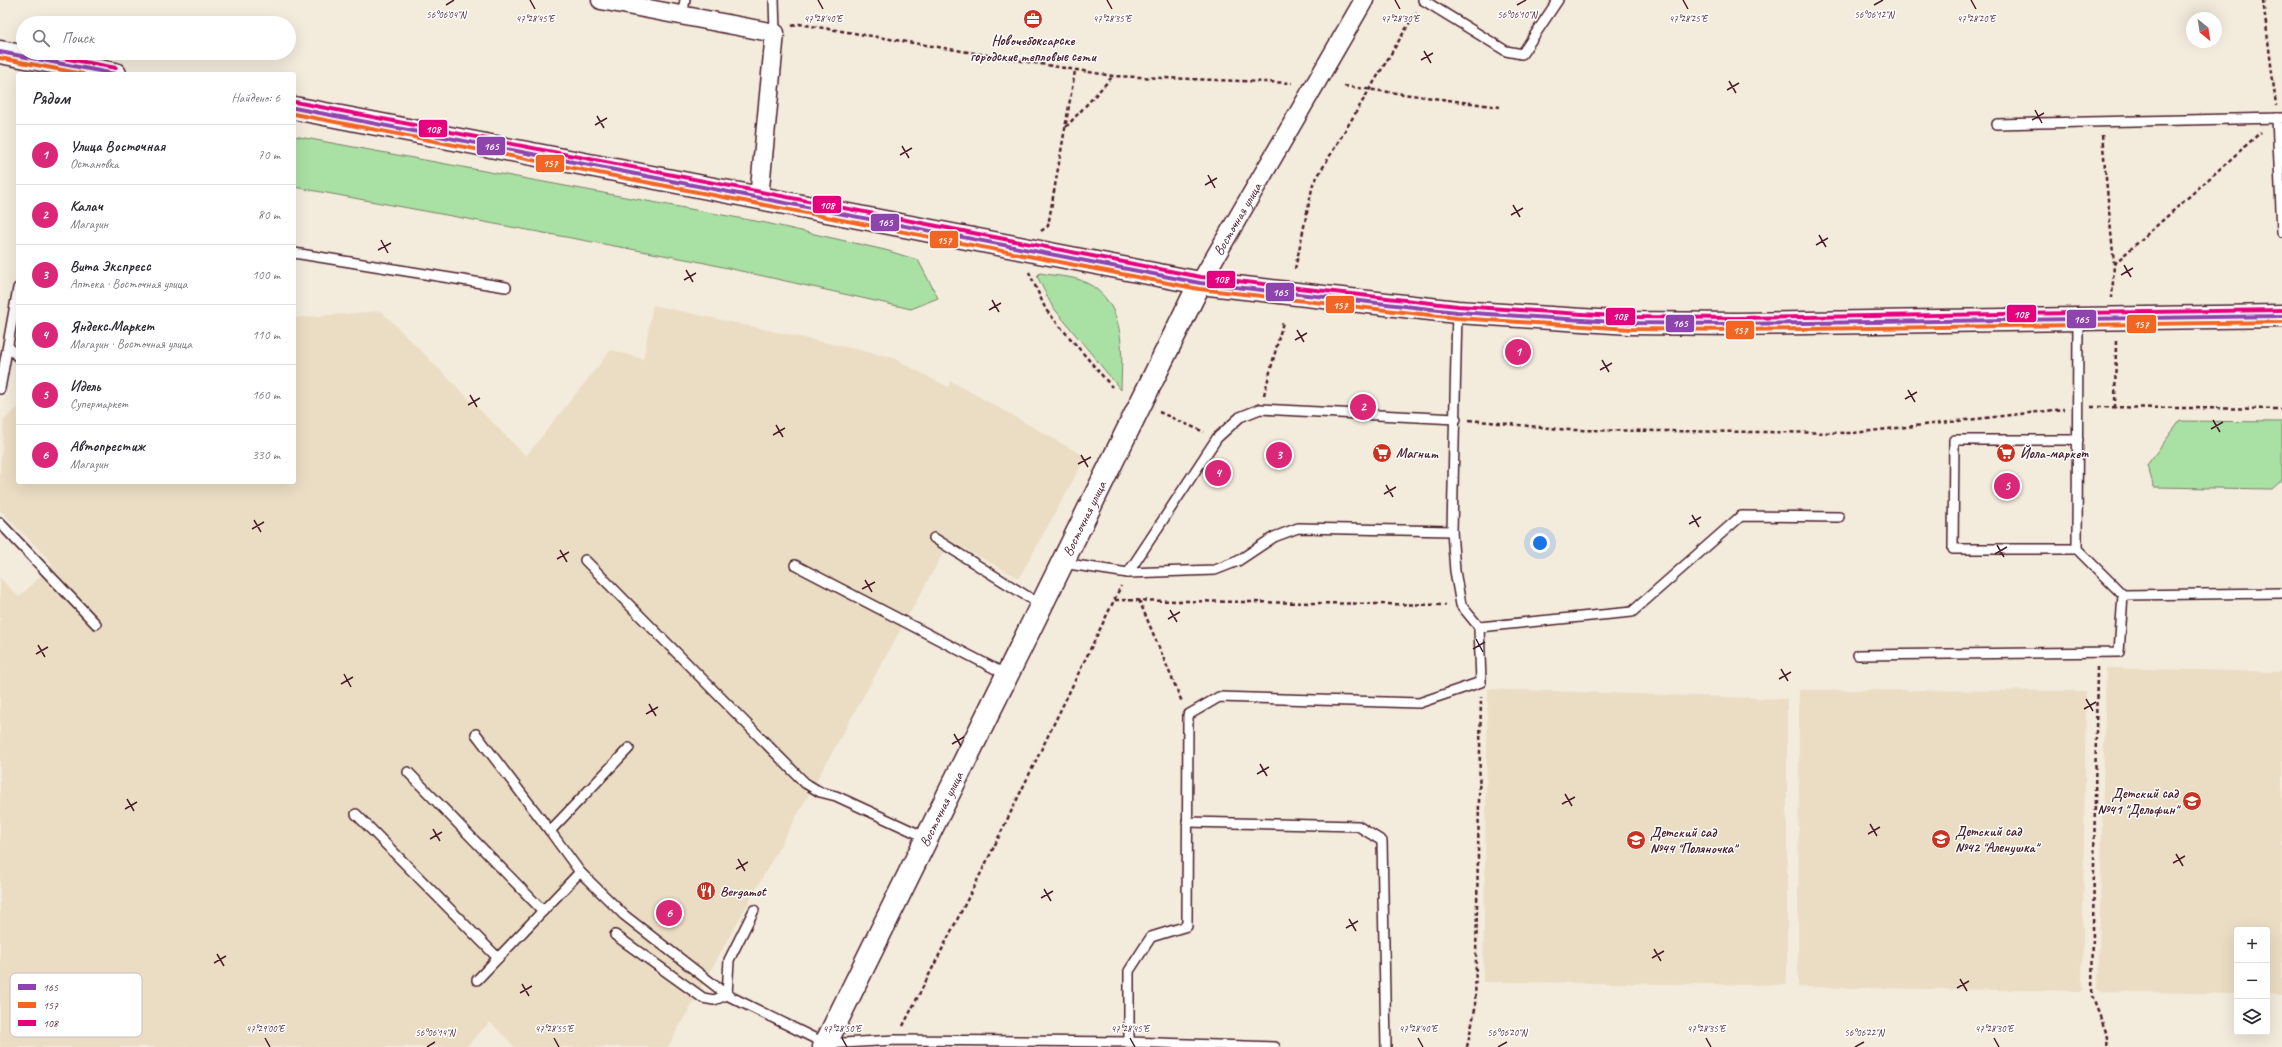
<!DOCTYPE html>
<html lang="ru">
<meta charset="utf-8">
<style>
:root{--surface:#fff;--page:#f7f7f7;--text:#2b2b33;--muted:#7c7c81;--line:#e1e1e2;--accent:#db2777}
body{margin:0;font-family:Caveat,sans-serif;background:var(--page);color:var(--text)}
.controls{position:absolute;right:12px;bottom:12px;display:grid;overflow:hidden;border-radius:4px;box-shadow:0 4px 16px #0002}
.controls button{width:36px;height:36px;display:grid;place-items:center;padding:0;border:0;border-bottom:1px solid var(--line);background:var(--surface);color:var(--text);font:20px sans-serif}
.compass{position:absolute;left:2186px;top:12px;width:36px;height:36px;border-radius:50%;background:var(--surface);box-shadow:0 4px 16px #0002;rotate:150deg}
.you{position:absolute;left:1540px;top:543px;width:14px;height:14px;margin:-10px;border:3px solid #fff;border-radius:50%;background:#1a73e8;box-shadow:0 0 0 6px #1a73e833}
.badge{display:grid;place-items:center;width:26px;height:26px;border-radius:50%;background:var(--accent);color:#fff;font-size:13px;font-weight:700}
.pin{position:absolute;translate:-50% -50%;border:2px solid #fff;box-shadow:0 1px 4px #0006}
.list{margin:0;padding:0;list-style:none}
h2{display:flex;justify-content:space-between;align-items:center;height:52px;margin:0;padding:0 16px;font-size:17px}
h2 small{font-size:13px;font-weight:400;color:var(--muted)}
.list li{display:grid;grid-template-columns:26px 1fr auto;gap:12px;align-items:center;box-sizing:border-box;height:60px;padding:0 16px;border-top:1px solid var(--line)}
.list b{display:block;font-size:15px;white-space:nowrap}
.list p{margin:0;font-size:13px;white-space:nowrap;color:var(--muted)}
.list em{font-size:13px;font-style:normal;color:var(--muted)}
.icon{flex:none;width:22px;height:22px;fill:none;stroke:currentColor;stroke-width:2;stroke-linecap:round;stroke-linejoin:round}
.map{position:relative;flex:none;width:2282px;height:1047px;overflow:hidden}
.search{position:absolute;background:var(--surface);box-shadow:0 4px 16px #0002;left:16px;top:16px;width:280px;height:44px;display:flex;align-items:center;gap:10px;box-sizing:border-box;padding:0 14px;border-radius:22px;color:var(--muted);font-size:15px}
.panel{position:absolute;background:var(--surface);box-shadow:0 4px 16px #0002;left:16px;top:72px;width:280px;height:412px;border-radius:4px}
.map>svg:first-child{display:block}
.built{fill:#ebddc4}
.green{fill:#a9e0a3;stroke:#7a8067}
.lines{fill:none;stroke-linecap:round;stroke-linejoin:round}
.service-casing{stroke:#4a1f2b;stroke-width:12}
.minor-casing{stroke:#4a1f2b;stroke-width:21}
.secondary-casing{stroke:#4a1f2b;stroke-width:25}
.path{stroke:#4a1f2b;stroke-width:2.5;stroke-dasharray:4 3;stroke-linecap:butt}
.service{stroke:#fff;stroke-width:9}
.minor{stroke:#fff;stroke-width:18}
.secondary{stroke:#fff;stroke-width:22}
.bus-1-casing{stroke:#fff;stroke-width:7}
.bus-2-casing{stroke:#fff;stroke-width:7}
.bus-3-casing{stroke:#fff;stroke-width:7}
.bus-1{stroke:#8e44ad;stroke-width:4}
.bus-2{stroke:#f26522;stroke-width:4}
.bus-3{stroke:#e5007d;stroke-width:4}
.ticks{fill:none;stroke:#4a1f2b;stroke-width:1.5}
.labels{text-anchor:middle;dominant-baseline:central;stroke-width:3;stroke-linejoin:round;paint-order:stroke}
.poi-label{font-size:14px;font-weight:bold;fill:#4a1f2b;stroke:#fff;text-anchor:start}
.street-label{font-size:14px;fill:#4a1f2b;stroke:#fff}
.key{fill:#fff;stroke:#c9bcbf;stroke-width:1}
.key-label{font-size:11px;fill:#4a1f2b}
.ticks-label{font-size:10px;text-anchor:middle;fill:#4a1f2b;stroke:#fff;stroke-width:3;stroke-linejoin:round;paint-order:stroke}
.line-badge{stroke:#fff;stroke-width:1.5}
.badge-label{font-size:11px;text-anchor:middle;font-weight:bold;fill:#fff}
</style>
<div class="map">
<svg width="2282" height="1047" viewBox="0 0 2282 1047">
<rect width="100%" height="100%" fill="#f3ebdc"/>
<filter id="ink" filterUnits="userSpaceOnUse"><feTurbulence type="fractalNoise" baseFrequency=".025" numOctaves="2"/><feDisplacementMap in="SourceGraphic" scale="8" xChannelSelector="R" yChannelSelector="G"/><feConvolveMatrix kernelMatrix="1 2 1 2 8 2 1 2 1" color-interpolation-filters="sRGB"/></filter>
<g filter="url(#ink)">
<!-- built -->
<g class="built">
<path d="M653 305 891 357 948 387 951 381 1086 457 1019 578 950 541 668 1047H515L490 1022 466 1047H0V578L19 597 53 564 0 510V468L4 420 18 407V482H294V318L381 311 526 456 611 350 643 359Z"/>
<path d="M2106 668 2282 672V995L2267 994V930H2237V994L2098 991Z"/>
<path d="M1488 689 1787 699V985L1483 982Z"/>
<path d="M1799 690 2086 691 2082 991 1798 987Z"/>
</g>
<!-- green -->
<g class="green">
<path d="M294 136 766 223 885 250 918 260 938 298 911 309 696 261 294 187Z"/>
<path d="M1040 273C1054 276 1073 276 1085 282 1127 303 1122 351 1121 390L1052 306 1037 276Z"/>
<path d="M2180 421 2282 422V480L2272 489 2154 487 2147 465Z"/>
</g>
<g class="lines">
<defs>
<g id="service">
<path d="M774 0 775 33"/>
<path d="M1423 0 1506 51 1522 54 1558 0"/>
<path d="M682 16 685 0"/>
<path d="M2277 118 2282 232"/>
<path d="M1997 124 2282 118"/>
<path d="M294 253 506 287"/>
<path d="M9 347 18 357"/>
<path d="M0 389 18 288"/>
<path d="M2078 440H1954L1953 549H2077L2123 595 2282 593"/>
<path d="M0 523 96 624"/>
<path d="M934 538 1041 605"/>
<path d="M2077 549 2078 319"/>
<path d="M585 560 805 783 820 792 836 796 927 838"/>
<path d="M1062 563 1128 573 1215 570 1238 561 1274 537 1298 528 1452 531"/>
<path d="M795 565 1007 675"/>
<path d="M1128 573 1217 438 1240 417 1260 409 1456 419"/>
<path d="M1479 627 1632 612 1741 516 1839 517"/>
<path d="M1858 655 2119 652 2123 595"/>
<path d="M476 734 550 831"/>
<path d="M629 748 550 831 580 872 624 915 727 995 826 1044 895 1040 1129 1042 1275 1047"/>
<path d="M408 772 543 911"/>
<path d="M356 814 498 958"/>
<path d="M1187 822 1358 826 1382 841 1386 1047"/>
<path d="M615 935 703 998 714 1000 727 995 729 960 754 910"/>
<path d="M477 980 580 872"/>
<path d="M1129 1042V971L1151 937 1187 926 1188 715 1219 697 1419 703 1481 682 1479 627 1461 605 1455 571 1452 531 1457 312"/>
</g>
<g id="minor">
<path d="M601 0 775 33 759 198"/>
<path id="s1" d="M1200 283 1364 0"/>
</g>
<g id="secondary">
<path d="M0 52 115 74"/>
<path d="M294 108 1200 283 1457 312 1630 323 1736 324 2282 316"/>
<path id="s2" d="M824 1047 1200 283"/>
</g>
</defs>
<!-- service casing -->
<use href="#service" class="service-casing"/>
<!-- minor casing -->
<use href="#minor" class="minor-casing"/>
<!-- secondary casing -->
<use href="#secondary" class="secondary-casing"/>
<!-- path -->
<g class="path">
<path d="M2263 0 2276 105"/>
<path d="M792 26 799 24 1113 76 1292 83"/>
<path d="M1344 86 1500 107"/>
<path d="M1066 127 1113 76"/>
<path d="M2102 135 2114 264 2112 298"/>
<path d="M1041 231 1048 226 1075 71"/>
<path d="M2114 264 2261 132"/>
<path d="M1295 269 1313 184 1416 12"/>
<path d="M1029 272 1046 310 1112 387"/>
<path d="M1264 395 1283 322"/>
<path d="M2091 407 2282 409"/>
<path d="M2115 408 2116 339"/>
<path d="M1159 412 1204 432"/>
<path d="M1469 420 1569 430 1853 433 2064 409"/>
<path d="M1115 600 1446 605"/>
<path d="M1139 600 1182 702"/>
<path d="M2097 667 2092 996 2108 1037 2107 1047"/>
<path d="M903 1026 988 859 1121 586"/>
<path d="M1467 1047 1475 1009 1481 697"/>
</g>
<!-- service -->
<use href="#service" class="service"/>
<!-- minor -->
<use href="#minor" class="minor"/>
<!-- secondary -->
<use href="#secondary" class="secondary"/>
<defs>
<g id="bus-1">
<path d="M0 52 115 74"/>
<path d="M294 108 1200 283 1457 312 1630 323 1736 324 2282 316"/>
</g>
<g id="bus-2">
<path d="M0 58 83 74"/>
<path d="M294 114 1199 289 1456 318 1630 329 1736 330 2282 322"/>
</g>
<g id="bus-3">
<path d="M37 53 116 68"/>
<path d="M295 102 1201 277 1458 306 1630 317 1736 318 2282 310"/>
</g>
</defs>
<!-- bus-1 casing -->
<use href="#bus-1" class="bus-1-casing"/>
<!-- bus-2 casing -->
<use href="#bus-2" class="bus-2-casing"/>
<!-- bus-3 casing -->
<use href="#bus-3" class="bus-3-casing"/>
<!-- bus-1 -->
<use href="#bus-1" class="bus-1"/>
<!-- bus-2 -->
<use href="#bus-2" class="bus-2"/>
<!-- bus-3 -->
<use href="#bus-3" class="bus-3"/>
</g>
</g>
<!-- ticks -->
<path class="ticks" d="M530 0 535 9M818 0 823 9M1107 0 1112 9M1395 0 1400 9M1683 0 1688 9M1971 0 1976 9M446 5 454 0M1517 5 1526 0M1874 5 1883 0M1424 51 1431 63M1421 60 1433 53M1729 81 1736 93M1727 90 1739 83M2035 110 2042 123M597 116 604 128M2032 120 2044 113M595 125 607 118M902 146 909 158M900 155 912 148M1208 175 1215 188M1205 185 1217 178M1513 205 1520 217M1511 215 1523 208M1819 235 1826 247M381 240 388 253M1816 245 1828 238M378 250 391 243M2124 265 2131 277M686 270 693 282M2121 275 2133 268M684 280 696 273M992 300 999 312M989 310 1001 303M1297 330 1304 342M1295 340 1307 333M1602 360 1609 372M1600 370 1612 363M1908 390 1915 402M470 395 477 407M1905 399 1917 392M468 405 480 398M2213 420 2220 432M776 425 783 437M2211 429 2223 422M773 435 785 428M1081 455 1088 467M1078 464 1091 457M1386 485 1393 497M1384 494 1396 487M1692 515 1699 527M254 520 261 532M1689 524 1701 517M252 529 264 522M1997 545 2004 557M560 550 567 562M1995 554 2007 547M557 559 569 552M865 580 872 592M862 589 875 582M1170 610 1177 622M1168 619 1180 612M1476 639 1483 652M38 645 45 657M1473 649 1485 642M36 654 48 647M1781 669 1788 681M344 674 351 687M1779 679 1791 672M341 684 353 677M2086 699 2093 711M649 704 656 716M2084 709 2096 702M646 714 658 707M954 734 961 746M952 744 964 737M1260 764 1267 776M1257 774 1269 767M1565 794 1572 806M127 799 134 811M1562 804 1575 797M125 809 137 802M1870 824 1877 836M433 829 440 841M1868 834 1880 827M430 839 442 832M2176 854 2183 866M738 859 745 871M2173 863 2185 856M736 869 748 862M1044 889 1051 901M1041 898 1053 891M1349 919 1356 931M1346 928 1358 921M1654 949 1661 961M217 954 224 966M1652 958 1664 951M214 963 226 956M1960 979 1967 991M522 984 529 996M1957 988 1969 981M520 993 532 986M265 1038 270 1047M554 1038 559 1047M842 1038 847 1047M1130 1038 1135 1047M1418 1038 1423 1047M1706 1038 1711 1047M1994 1038 1999 1047M427 1047 435 1042M1498 1047 1507 1042M1855 1047 1864 1042"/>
<!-- icons -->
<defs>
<symbol id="office-disc" viewBox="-11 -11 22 22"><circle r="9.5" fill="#c8321e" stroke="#fff"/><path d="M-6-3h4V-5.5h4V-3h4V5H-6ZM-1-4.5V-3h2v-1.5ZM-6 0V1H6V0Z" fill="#fff"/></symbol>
<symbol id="supermarket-disc" viewBox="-11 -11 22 22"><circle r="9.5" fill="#c8321e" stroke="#fff"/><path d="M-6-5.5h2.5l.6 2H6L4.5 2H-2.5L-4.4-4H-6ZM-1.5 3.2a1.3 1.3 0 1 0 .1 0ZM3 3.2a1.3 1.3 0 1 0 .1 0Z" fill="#fff"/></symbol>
<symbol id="school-disc" viewBox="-11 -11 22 22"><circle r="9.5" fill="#c8321e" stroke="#fff"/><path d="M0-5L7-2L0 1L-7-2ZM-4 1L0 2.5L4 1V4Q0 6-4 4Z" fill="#fff"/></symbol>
<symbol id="restaurant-disc" viewBox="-11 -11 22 22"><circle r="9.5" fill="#c8321e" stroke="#fff"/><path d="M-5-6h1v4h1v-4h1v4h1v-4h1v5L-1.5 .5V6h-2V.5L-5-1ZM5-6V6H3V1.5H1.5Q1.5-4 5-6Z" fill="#fff"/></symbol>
</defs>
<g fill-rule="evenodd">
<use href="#office-disc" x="1022" y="8" width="22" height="22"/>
<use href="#supermarket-disc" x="1371" y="442" width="22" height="22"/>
<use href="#supermarket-disc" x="1995" y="442" width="22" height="22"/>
<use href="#school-disc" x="2181" y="790" width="22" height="22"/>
<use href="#school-disc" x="1930" y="828" width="22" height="22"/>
<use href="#school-disc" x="1625" y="829" width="22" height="22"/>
<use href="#restaurant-disc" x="695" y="880" width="22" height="22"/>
</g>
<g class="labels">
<!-- poi labels -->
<g class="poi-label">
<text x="1033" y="40" text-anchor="middle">Новочебоксарске<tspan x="1033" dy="16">городские тепловые сети</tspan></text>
<text x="1396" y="453">Магнит</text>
<text x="2020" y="453">Йола-маркет</text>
<text x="2178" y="793" text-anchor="end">Детский сад<tspan x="2178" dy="16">№41 "Дельфин"</tspan></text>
<text x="1955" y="831">Детский сад<tspan x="1955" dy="16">№42 "Аленушка"</tspan></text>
<text x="1650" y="832">Детский сад<tspan x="1650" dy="16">№44 "Поляночка"</tspan></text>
<text x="720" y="891">Bergamot</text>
</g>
<!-- street labels -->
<g class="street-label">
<text stroke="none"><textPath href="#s1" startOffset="74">Восточная улица</textPath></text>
<text stroke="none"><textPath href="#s2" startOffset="589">Восточная улица</textPath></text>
<text stroke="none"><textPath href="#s2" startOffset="265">Восточная улица</textPath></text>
</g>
</g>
<!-- legend -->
<rect x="10" y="973" width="132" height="64" rx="6" class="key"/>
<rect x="18" y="984" width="18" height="6" fill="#8e44ad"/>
<rect x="18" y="1002" width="18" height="6" fill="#f26522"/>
<rect x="18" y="1020" width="18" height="6" fill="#e5007d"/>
<g class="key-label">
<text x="43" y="991">165</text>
<text x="43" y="1009">157</text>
<text x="43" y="1027">108</text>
</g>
<g class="ticks-label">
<text x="446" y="18">56°06'04"N</text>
<text x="1517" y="18">56°06'10"N</text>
<text x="1874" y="18">56°06'12"N</text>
<text x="1976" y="22">47°28'20"E</text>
<text x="535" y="22">47°28'45"E</text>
<text x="823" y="22">47°28'40"E</text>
<text x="1112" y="22">47°28'35"E</text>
<text x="1400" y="22">47°28'30"E</text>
<text x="1688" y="22">47°28'25"E</text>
<text x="265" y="1032">47°29'00"E</text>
<text x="554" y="1032">47°28'55"E</text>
<text x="842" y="1032">47°28'50"E</text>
<text x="1130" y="1032">47°28'45"E</text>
<text x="1418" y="1032">47°28'40"E</text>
<text x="1706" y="1032">47°28'35"E</text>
<text x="1994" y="1032">47°28'30"E</text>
<text x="435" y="1036">56°06'14"N</text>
<text x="1507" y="1036">56°06'20"N</text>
<text x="1864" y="1036">56°06'22"N</text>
</g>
<g class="line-badge">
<rect x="418" y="119" width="30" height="19" rx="4" fill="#e5007d"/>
<rect x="476" y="136" width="30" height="20" rx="4" fill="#8e44ad"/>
<rect x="535" y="154" width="30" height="19" rx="4" fill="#f26522"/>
<rect x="812" y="195" width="30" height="19" rx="4" fill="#e5007d"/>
<rect x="870" y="213" width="30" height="19" rx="4" fill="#8e44ad"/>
<rect x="929" y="230" width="30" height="19" rx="4" fill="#f26522"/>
<rect x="1206" y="270" width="30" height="19" rx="4" fill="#e5007d"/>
<rect x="1265" y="282" width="30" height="20" rx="4" fill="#8e44ad"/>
<rect x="1325" y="295" width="30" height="19" rx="4" fill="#f26522"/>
<rect x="2006" y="304" width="31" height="19" rx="4" fill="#e5007d"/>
<rect x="1605" y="307" width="31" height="19" rx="4" fill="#e5007d"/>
<rect x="2066" y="309" width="31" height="20" rx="4" fill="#8e44ad"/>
<rect x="1665" y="314" width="30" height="19" rx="4" fill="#8e44ad"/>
<rect x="2126" y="314" width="31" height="20" rx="4" fill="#f26522"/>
<rect x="1725" y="320" width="30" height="20" rx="4" fill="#f26522"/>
</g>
<g class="badge-label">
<text x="433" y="133">108</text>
<text x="491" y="150">165</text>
<text x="550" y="167">157</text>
<text x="827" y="209">108</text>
<text x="885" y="226">165</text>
<text x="944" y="244">157</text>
<text x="1221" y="283">108</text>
<text x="1280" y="296">165</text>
<text x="1340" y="309">157</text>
<text x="2021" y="318">108</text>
<text x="1620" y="320">108</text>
<text x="2081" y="323">165</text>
<text x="1680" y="327">165</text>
<text x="2141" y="328">157</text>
<text x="1740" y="334">157</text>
</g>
</svg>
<div class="controls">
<button>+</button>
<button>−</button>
<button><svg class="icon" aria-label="layers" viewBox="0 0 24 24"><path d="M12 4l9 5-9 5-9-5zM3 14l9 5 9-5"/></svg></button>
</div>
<svg class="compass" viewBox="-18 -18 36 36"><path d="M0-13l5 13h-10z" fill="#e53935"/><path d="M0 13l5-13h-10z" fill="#7c7c81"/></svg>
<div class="you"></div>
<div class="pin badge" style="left:1518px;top:352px">1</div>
<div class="pin badge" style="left:1363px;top:407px">2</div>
<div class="pin badge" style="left:1279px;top:455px">3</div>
<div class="pin badge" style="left:1218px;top:473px">4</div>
<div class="pin badge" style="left:2007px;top:486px">5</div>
<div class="pin badge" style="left:669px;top:913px">6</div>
<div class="search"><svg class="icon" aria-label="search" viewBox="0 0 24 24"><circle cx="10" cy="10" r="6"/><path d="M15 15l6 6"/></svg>Поиск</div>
<section class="panel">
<h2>Рядом<small>Найдено: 6</small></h2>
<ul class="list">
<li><span class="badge">1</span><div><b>Улица Восточная</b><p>Остановка</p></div><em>70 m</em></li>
<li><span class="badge">2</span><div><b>Калач</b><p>Магазин</p></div><em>80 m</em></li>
<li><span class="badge">3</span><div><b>Вита Экспресс</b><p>Аптека · Восточная улица</p></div><em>100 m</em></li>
<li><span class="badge">4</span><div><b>Яндекс.Маркет</b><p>Магазин · Восточная улица</p></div><em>110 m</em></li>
<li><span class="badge">5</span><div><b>Идель</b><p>Супермаркет</p></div><em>160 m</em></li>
<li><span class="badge">6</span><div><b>Автопрестиж</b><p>Магазин</p></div><em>330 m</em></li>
</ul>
</section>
</div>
